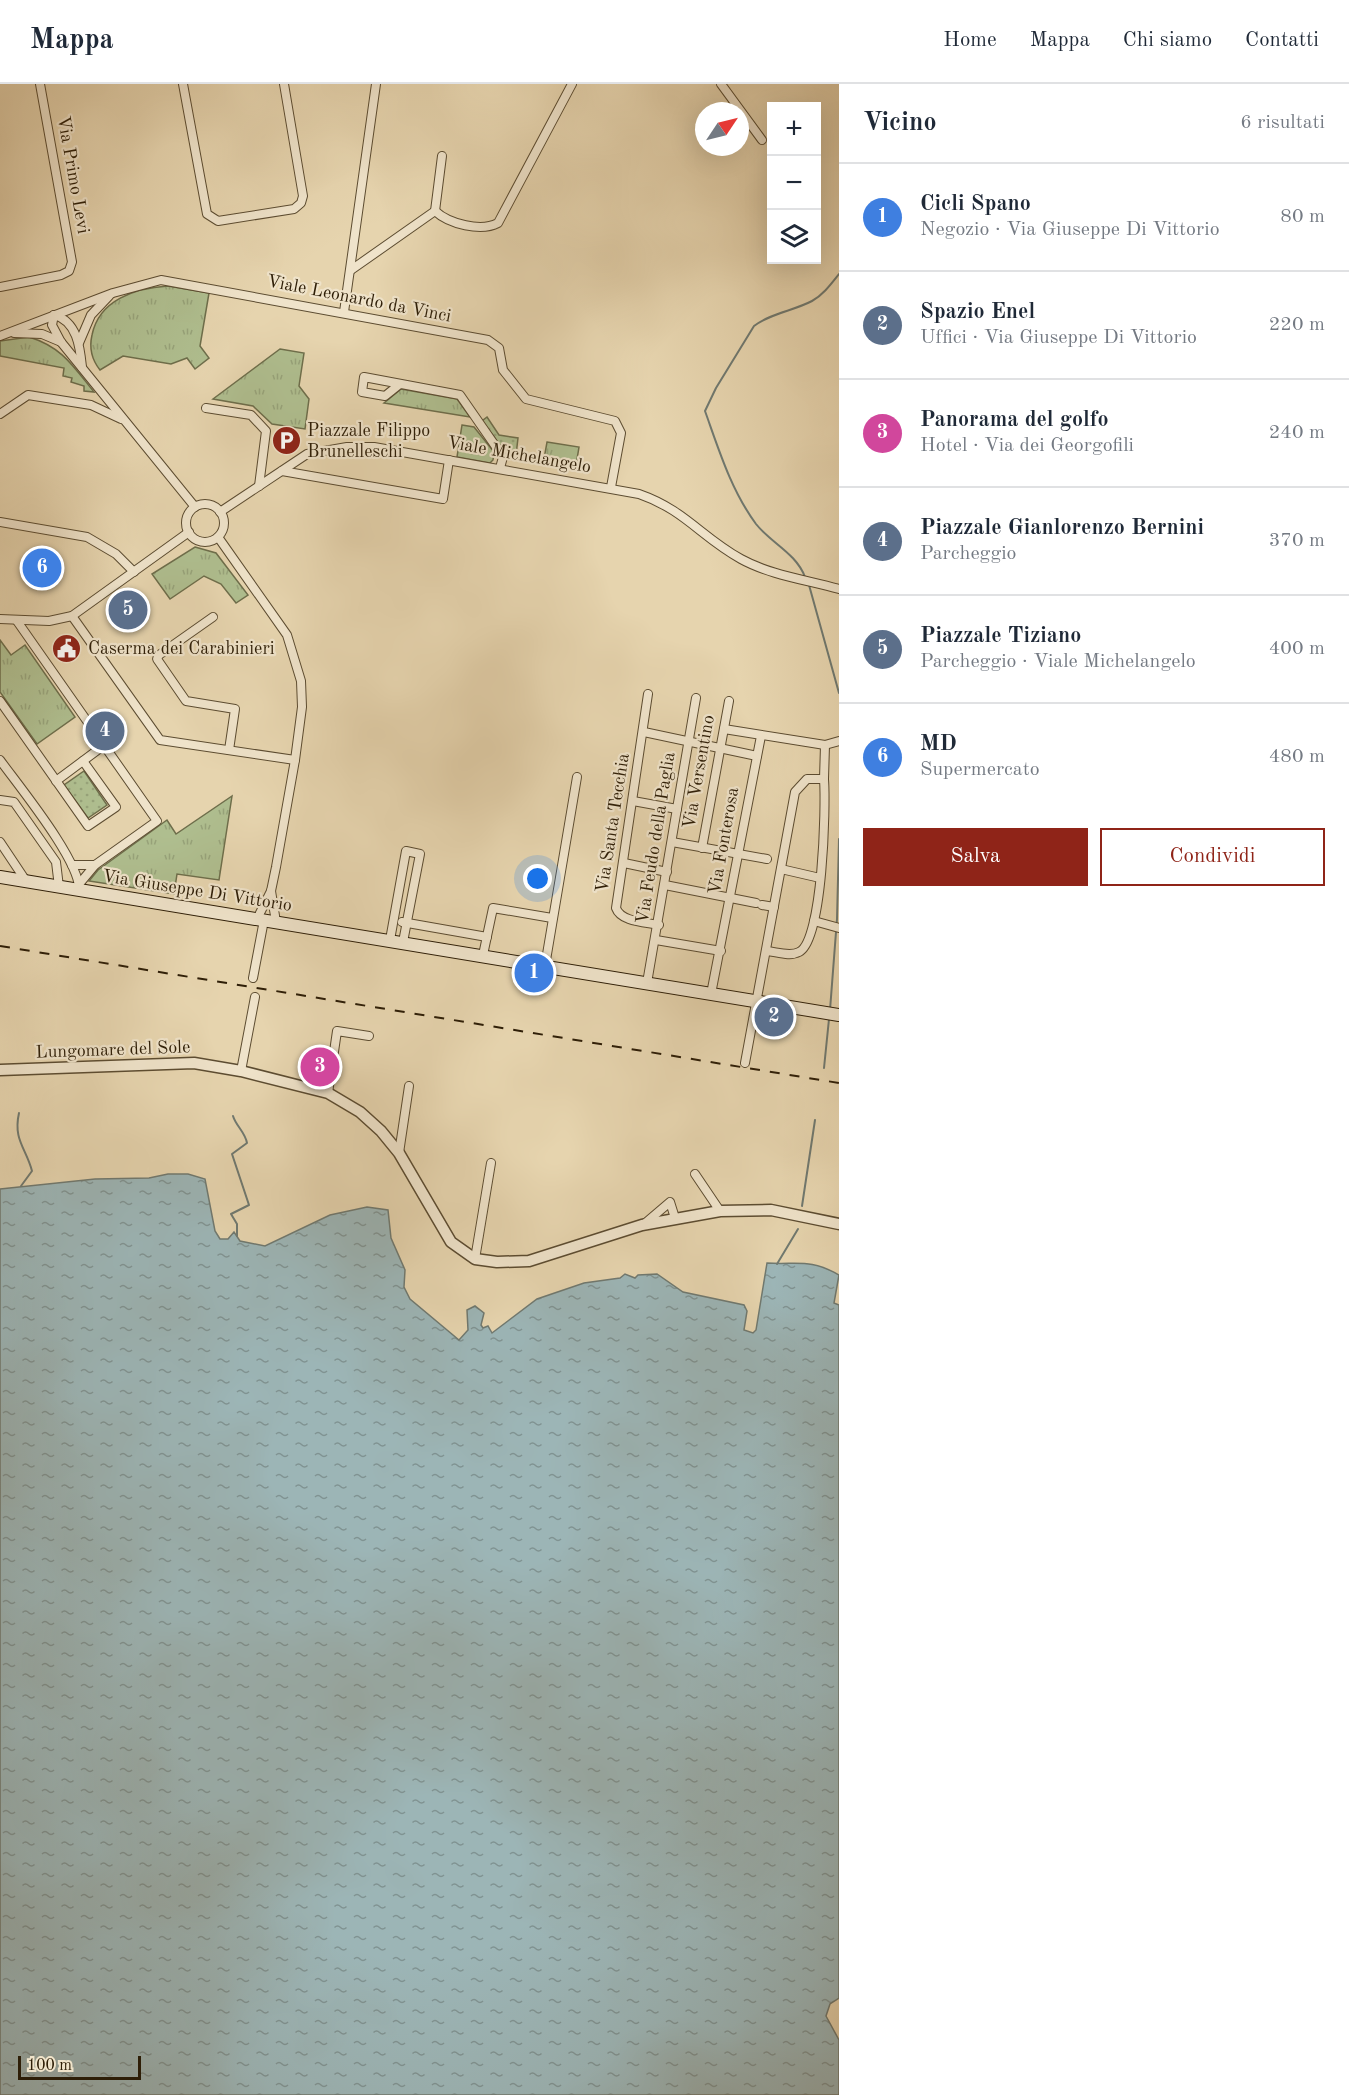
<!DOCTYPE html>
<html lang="it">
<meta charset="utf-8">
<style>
:root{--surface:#fff;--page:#f6f6f7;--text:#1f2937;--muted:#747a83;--line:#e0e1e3;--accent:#8f2418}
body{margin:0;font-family:"Old Standard TT",serif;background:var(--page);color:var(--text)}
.controls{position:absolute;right:18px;top:18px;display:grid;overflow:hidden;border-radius:0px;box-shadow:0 6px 24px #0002}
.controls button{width:54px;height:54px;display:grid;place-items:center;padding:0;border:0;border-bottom:2px solid var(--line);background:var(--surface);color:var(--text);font:30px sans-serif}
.compass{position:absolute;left:695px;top:18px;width:54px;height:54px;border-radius:50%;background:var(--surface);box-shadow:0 6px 24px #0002;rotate:55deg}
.scale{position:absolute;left:18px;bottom:15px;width:123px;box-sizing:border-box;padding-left:6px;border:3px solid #2e1e07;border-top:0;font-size:16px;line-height:21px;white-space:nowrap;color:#2e1e07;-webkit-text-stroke:4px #efe3ca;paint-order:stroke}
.you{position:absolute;left:538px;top:795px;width:21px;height:21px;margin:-15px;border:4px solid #fff;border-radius:50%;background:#1a73e8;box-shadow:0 0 0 9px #1a73e833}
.badge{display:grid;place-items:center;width:39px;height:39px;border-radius:50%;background:var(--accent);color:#fff;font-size:20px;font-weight:700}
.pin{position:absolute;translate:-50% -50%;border:3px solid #fff;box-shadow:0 2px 6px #0006}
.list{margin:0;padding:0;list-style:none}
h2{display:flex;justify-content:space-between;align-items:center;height:78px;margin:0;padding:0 24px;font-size:26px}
h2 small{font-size:20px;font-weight:400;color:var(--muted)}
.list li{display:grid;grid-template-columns:39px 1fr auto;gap:18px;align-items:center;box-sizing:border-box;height:108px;padding:0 24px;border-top:2px solid var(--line)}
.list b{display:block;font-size:22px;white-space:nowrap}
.list p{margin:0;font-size:20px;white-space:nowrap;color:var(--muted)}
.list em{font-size:20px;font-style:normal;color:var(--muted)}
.actions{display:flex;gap:12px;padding:18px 24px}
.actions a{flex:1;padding:14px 0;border:2px solid var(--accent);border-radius:0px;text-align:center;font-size:21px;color:var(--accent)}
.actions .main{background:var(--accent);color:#fff}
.icon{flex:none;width:33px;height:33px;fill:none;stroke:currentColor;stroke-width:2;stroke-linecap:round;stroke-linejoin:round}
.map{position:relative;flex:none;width:839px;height:2011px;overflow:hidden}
header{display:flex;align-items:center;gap:36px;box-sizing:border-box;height:84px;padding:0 30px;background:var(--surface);border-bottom:2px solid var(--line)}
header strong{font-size:28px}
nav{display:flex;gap:33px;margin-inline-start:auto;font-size:21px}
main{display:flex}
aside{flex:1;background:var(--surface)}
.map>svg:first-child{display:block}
.grass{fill:url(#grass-dots);stroke:#6e6e4b;stroke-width:1.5}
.park{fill:url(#park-tufts);stroke:#6e6e4b;stroke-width:1.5}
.water{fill:url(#water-ripples);stroke:#707970;stroke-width:1.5}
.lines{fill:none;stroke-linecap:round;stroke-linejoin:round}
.stream{stroke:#707970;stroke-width:2}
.minor-casing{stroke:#5c4c31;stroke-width:10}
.tertiary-casing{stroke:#5c4c31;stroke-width:13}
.secondary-casing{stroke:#2e1e07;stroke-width:14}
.minor{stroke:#efe3ca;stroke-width:8}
.tertiary{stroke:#efe3ca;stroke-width:10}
.secondary{stroke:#efe3ca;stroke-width:12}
.rail{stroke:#2e1e07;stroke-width:2;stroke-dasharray:10 10;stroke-linecap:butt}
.labels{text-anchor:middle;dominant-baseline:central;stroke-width:4.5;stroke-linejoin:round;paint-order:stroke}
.street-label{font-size:18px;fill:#2e1e07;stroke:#efe3ca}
.poi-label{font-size:18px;fill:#2e1e07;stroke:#efe3ca;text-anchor:start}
</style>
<header>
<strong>Mappa</strong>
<nav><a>Home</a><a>Mappa</a><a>Chi siamo</a><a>Contatti</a></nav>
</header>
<main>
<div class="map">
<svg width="839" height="2011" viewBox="0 0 839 2011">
<defs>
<pattern id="grass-dots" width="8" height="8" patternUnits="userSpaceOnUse" patternTransform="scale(1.5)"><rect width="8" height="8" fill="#afbe8f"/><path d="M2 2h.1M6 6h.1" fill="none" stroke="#97a37a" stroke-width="1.8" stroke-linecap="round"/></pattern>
<pattern id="park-tufts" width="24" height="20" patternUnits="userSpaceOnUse" patternTransform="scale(1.5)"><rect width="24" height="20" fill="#afbe8f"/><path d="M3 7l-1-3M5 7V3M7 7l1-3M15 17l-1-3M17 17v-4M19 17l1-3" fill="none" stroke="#97a37a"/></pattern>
<pattern id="water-ripples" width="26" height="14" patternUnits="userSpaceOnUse" patternTransform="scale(1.5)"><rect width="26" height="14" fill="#9cb5b6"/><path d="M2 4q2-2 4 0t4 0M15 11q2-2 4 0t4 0" fill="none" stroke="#809392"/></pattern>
</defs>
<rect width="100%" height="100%" fill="#e6d4ae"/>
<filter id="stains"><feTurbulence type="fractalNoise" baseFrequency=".00333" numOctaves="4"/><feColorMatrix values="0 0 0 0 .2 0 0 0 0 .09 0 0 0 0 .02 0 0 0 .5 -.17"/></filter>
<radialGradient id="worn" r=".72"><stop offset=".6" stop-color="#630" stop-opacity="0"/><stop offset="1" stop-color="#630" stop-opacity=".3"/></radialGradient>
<!-- grass -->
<g class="grass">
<path d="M487 333 499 351 518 354 516 371 506 369 482 337Z"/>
<path d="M84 687 107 721 88 734 64 701Z"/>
</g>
<!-- park -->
<g class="park">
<path d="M168 202 209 209 200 262 209 274 195 285 187 274 171 280 123 272 100 286C92 276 89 264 92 251 99 216 135 204 168 202Z"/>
<path d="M29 253C62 263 73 282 94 308L84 307V302L71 298 72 294 63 292 64 284 0 272V257Z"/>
<path d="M280 265 304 269 299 302 309 315 305 345 272 340 253 322 213 315Z"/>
<path d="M401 305 457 315 470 333 384 319Z"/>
<path d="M462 341 474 343 494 368 493 376 490 379 457 373Z"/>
<path d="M547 358 579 363 576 381 544 375Z"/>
<path d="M195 463 216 469 248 511 236 519 221 500 204 492 170 515 152 490Z"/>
<path d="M0 556 11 571 25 561 75 633 37 660 0 608Z"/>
<path d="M232 712 219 796 177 790 174 810 89 797 98 786 167 736 176 750Z"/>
</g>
<!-- water -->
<path class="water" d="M168 1090H188L205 1095 215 1147 220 1155H228L234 1148 240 1157 265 1162 330 1131 367 1123 388 1126 391 1154 405 1186 404 1203 410 1215 459 1256 468 1246 467 1226 475 1222 484 1229 481 1241 483 1244 488 1242 492 1249 537 1215 584 1199 620 1194 625 1190 635 1194 638 1191 657 1190 683 1208 744 1221 747 1227 744 1246 753 1249 756 1246 767 1179C797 1181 810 1174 839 1191L834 1219 839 1221V1914L830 1920 826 1932 839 1956V2011H0V1105L95 1095 149 1094Z"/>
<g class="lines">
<!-- stream -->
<g class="stream">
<path d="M805 493C796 469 771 459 756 440 731 406 719 366 705 327L716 304 754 242C771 229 793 227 812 217 823 211 831 200 839 190"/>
<path d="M809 501 839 609"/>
<path d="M830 926 837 835 839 755"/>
<path d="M824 984 829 935"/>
<path d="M19 1029C13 1056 26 1064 32 1087L21 1102"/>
<path d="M233 1032C236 1042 245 1048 247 1059L232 1070 249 1121 231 1130 237 1140V1152"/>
<path d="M802 1122 815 1036"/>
<path d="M777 1180 798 1145"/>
</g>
<defs>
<g id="minor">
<path d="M183 0 207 130 218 137 294 125 301 119 303 112 284 0"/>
<path d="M721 0 762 56"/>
<path d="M435 127 442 72"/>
<path d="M351 186 435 127C449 140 481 148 498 139L572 0"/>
<path d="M0 203 61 191 69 187 72 178 40 0"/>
<path d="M344 228 376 0"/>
<path d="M54 231 52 241 61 258 195 423"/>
<path d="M54 231C77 237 80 263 82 283"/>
<path d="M14 249 42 250 61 258"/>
<path d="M0 252 113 209 161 196 488 256 499 264 503 286 526 315 615 337 621 349 611 403"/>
<path d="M79 259 91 231 109 212"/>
<path d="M400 300 385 312 362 308 364 293 460 311 503 373 500 384"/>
<path d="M206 324 251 331 266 347 259 402"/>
<path d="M0 330 28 311 91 321 121 335"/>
<path d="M282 387 443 415 449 376"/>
<circle cx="205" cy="439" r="19"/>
<path d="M220 428 307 370 347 363H374L639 410C685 426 701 453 741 475 770 491 807 496 839 505"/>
<path d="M0 438 87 453 116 470 134 488"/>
<path d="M218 453 287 551 301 597 302 623 295 676 276 783 271 807 257 835"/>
<path d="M72 532 160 656 295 676"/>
<path d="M213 533 159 571 157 575 186 617 235 625 229 666"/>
<path d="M0 535 49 537 72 532 189 448"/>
<path d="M17 537 157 737 95 781H72"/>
<path d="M648 610 616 824C621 838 645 838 659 841"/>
<path d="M0 617 88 742 116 723 83 677"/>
<path d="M724 645 825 661 839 657"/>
<path d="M644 648 757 672"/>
<path d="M0 676C18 701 82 779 79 807"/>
<path d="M56 697 103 662"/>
<path d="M0 716 14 718 56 778 59 803"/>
<path d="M633 717 677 725"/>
<path d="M0 758 26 797"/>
<path d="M672 758 767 775"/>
<path d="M702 764 729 617"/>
<path d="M624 779 667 788"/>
<path d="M781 785 820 794"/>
<path d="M80 799 95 781"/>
<path d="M665 801 756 819"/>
<path d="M271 807 276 838"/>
<path d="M762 821 774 823"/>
<path d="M814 837 839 844"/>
<path d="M402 838 487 853"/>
<path d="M390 856 406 767 420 770 403 858"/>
<path d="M656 856 721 867"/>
<path d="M767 867C777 868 790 873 799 868 823 857 826 722 824 695"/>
<path d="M483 871 493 824 552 834"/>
<path d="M545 882 577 693"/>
<path d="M253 894 264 836"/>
<path d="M647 899 696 614"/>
<path d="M711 910 761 652"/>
<path d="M745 979 795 708 807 695H824L825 661"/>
<path d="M241 987 255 913"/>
<path d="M328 1009 337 947 369 952"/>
<path d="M399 1069 409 1002"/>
<path d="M695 1090 720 1127"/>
<path d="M643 1141 670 1118 675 1134"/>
<path d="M475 1175 491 1079"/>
</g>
<path id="tertiary" d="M0 986 194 979 241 987 328 1009 360 1028 381 1047 399 1069 451 1158 475 1175 497 1178 529 1177 642 1141 720 1127 771 1126 839 1140"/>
<path id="secondary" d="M0 793 839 931"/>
</defs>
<!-- minor casing -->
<use href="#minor" class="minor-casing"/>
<!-- tertiary casing -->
<use href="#tertiary" class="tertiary-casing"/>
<!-- secondary casing -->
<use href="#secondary" class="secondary-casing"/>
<!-- minor -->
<use href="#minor" class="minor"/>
<!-- tertiary -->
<use href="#tertiary" class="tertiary"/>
<!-- secondary -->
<use href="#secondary" class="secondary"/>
<!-- rail -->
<path class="rail" d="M0 862 839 999"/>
</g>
<!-- icons -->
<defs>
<symbol id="parking-disc" viewBox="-11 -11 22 22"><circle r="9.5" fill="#8f2418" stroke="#efe3ca"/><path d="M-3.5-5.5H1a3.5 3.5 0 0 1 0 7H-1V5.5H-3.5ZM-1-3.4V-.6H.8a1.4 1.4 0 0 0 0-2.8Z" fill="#fff"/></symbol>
<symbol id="civic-disc" viewBox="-11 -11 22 22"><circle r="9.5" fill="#8f2418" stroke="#efe3ca"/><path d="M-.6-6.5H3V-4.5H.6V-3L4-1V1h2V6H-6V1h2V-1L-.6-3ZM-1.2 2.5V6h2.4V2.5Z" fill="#fff"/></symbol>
</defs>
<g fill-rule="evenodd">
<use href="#parking-disc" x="270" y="340" width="33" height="33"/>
<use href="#civic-disc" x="50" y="548" width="33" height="33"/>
</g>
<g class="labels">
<!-- street labels -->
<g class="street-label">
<text transform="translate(73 91) rotate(80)">Via Primo Levi</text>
<text transform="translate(359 215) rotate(11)">Viale Leonardo da Vinci</text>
<text transform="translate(519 371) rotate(10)">Viale Michelangelo</text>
<text transform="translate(699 688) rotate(-80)">Via Versentino</text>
<text transform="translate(613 739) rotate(-81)">Via Santa Tecchia</text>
<text transform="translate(656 754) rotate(-81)">Via Feudo della Paglia</text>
<text transform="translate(724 757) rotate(-80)">Via Fonterosa</text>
<text transform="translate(197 807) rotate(9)">Via Giuseppe Di Vittorio</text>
<text transform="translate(113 966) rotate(-2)">Lungomare del Sole</text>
</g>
<!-- poi labels -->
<g class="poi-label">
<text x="307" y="347">Piazzale Filippo<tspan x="307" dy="21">Brunelleschi</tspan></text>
<text x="88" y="565">Caserma dei Carabinieri</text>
</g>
</g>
<rect width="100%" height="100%" filter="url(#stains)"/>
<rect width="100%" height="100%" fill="url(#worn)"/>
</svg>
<div class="controls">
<button>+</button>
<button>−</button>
<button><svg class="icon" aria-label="layers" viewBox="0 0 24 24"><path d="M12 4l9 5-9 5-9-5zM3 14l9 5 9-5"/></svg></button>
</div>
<svg class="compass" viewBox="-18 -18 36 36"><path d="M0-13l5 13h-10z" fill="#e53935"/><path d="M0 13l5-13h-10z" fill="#747a83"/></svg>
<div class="scale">100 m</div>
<div class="you"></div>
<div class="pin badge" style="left:534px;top:889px;background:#3f7fe0">1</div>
<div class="pin badge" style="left:774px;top:933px;background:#5c6f8a">2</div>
<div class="pin badge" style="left:320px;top:983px;background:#d1479c">3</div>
<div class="pin badge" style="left:105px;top:647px;background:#5c6f8a">4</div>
<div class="pin badge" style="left:128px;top:526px;background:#5c6f8a">5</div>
<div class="pin badge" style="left:42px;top:484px;background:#3f7fe0">6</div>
</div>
<aside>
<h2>Vicino<small>6 risultati</small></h2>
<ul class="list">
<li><span class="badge" style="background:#3f7fe0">1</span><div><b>Cicli Spano</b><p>Negozio · Via Giuseppe Di Vittorio</p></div><em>80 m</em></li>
<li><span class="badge" style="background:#5c6f8a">2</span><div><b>Spazio Enel</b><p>Uffici · Via Giuseppe Di Vittorio</p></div><em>220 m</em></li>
<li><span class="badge" style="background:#d1479c">3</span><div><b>Panorama del golfo</b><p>Hotel · Via dei Georgofili</p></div><em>240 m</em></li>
<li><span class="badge" style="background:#5c6f8a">4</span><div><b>Piazzale Gianlorenzo Bernini</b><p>Parcheggio</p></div><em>370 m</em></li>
<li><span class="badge" style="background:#5c6f8a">5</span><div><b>Piazzale Tiziano</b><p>Parcheggio · Viale Michelangelo</p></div><em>400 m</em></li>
<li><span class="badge" style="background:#3f7fe0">6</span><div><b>MD</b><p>Supermercato</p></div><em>480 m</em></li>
</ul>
<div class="actions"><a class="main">Salva</a><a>Condividi</a></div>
</aside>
</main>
